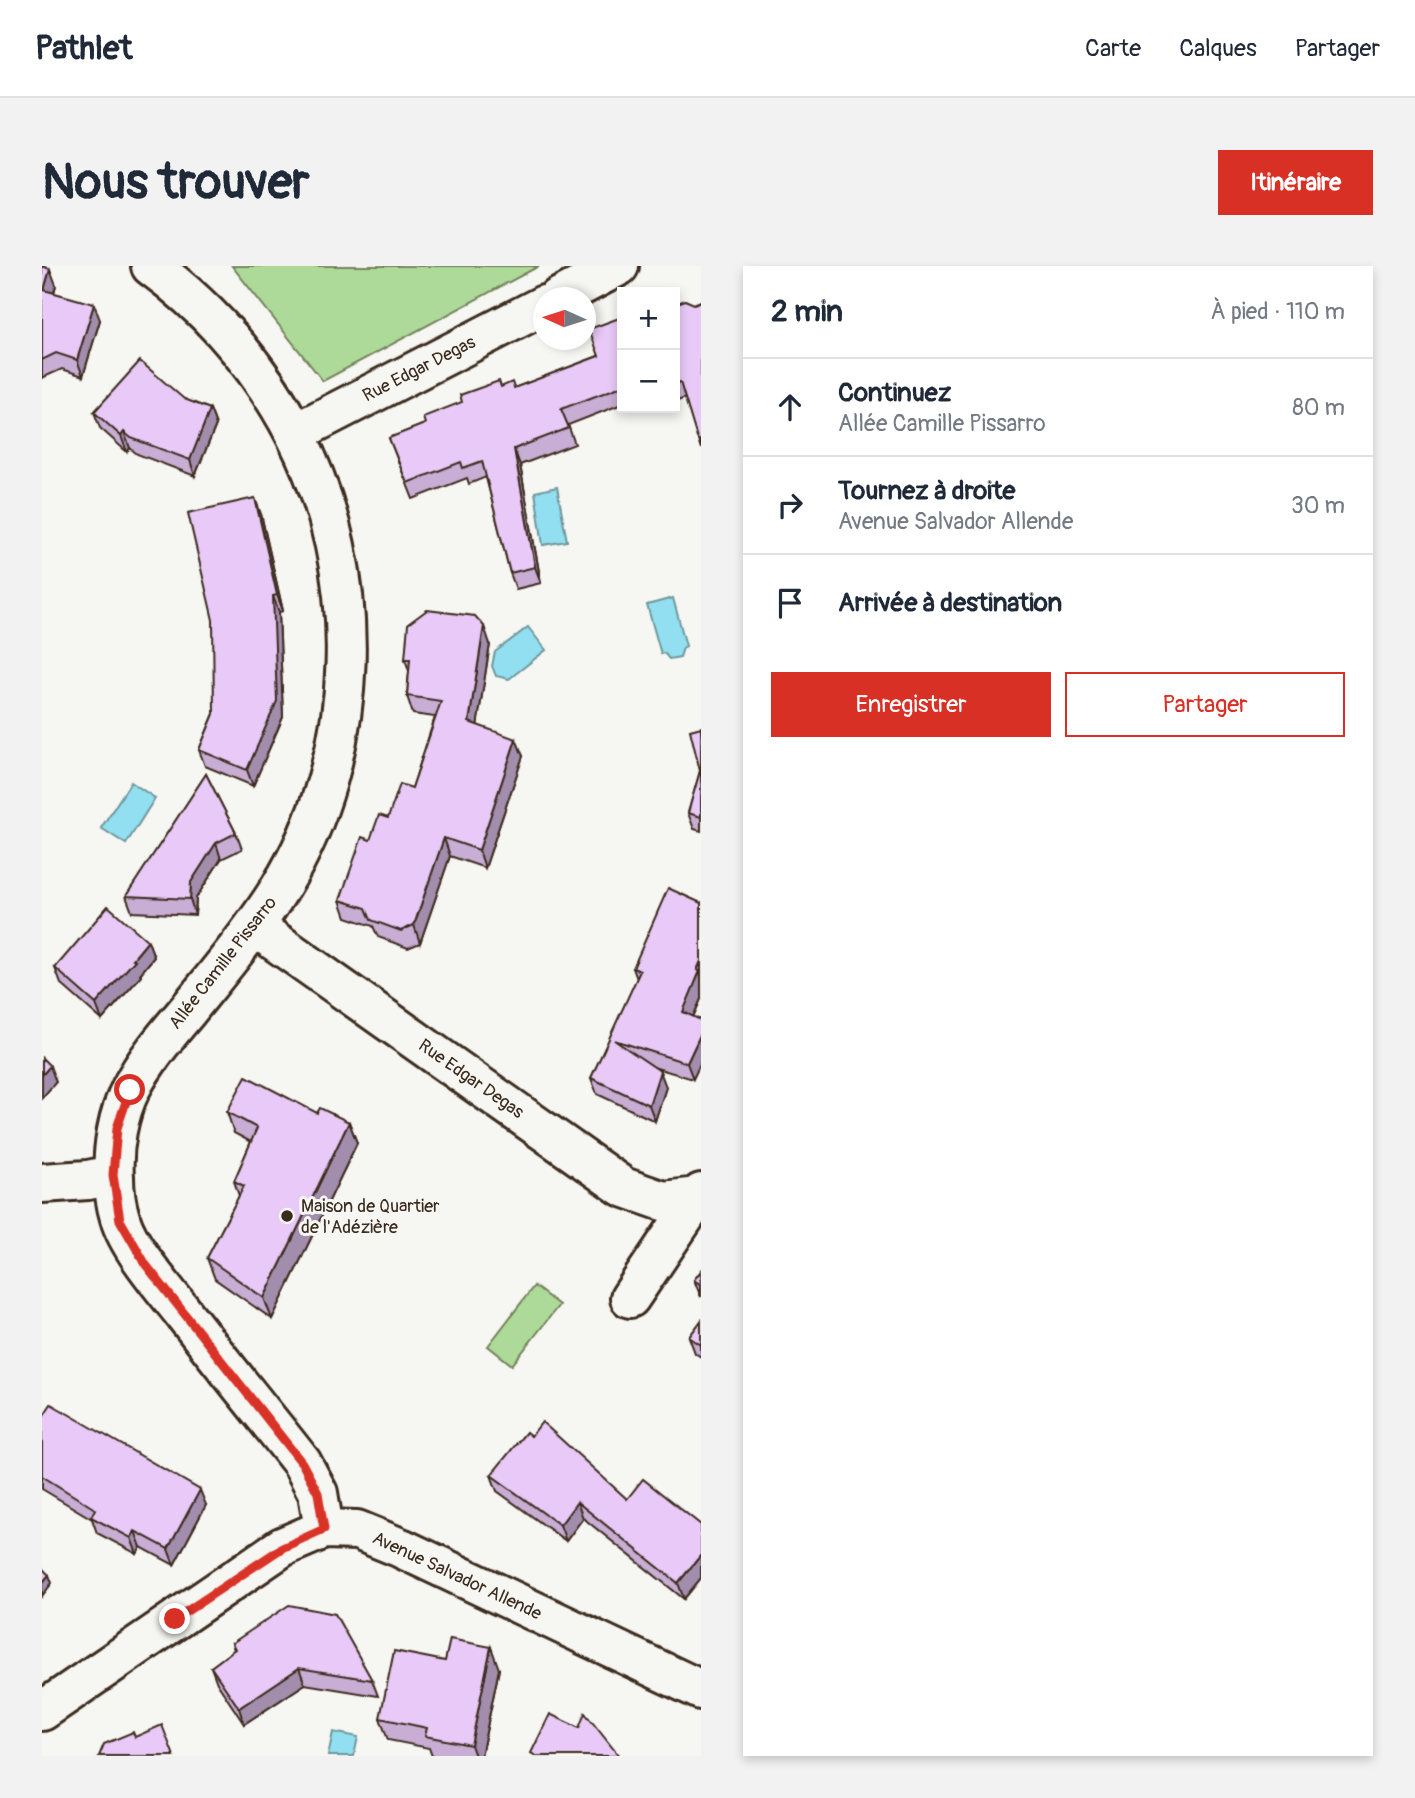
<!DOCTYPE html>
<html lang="fr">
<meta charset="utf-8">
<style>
:root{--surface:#fff;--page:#f2f2f3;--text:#1f2937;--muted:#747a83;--line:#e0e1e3;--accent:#d93025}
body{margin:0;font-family:Pangolin,sans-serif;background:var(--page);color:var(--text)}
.controls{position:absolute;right:21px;top:21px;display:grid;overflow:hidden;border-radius:0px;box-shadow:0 4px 10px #0003}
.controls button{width:63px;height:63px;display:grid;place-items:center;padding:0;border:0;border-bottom:2px solid var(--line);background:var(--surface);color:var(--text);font:35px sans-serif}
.compass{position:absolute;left:491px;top:21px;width:63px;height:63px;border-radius:50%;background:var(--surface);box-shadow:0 4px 10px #0003;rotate:273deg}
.stop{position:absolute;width:21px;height:21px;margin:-16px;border:5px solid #d93025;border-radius:50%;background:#fff}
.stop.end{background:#d93025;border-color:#fff;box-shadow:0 2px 7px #0008}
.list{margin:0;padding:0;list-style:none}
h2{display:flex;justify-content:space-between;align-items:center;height:91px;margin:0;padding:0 28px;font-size:30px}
h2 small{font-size:23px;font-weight:400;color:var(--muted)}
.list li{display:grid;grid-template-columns:46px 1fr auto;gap:21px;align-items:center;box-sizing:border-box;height:98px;padding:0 28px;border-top:2px solid var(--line)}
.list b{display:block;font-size:26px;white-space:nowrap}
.list p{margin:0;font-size:23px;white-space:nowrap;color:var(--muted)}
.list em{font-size:23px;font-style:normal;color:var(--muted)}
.actions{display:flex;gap:14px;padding:21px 28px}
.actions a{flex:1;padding:16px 0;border:2px solid var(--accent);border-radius:0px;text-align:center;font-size:24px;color:var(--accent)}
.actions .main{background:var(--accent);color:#fff}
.icon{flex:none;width:38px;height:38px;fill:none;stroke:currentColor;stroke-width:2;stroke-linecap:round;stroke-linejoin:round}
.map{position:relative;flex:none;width:659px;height:1490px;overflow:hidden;border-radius:0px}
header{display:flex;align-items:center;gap:42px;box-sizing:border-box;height:98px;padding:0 35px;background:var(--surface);border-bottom:2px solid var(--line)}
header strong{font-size:33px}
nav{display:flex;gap:38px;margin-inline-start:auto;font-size:24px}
.intro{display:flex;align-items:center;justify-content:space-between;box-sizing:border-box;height:168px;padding:0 42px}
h1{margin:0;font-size:49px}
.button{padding:18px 32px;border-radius:0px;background:var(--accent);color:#fff;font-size:24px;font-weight:700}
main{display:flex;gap:42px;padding:0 42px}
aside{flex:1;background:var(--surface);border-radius:0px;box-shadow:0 4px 10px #0003}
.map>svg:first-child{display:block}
.green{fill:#aeda99;stroke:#74825c;stroke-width:2}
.water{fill:#91dff0;stroke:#6f979c;stroke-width:2}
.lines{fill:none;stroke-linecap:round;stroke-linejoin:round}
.street-casing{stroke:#3b2a1e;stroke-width:44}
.secondary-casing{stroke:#3b2a1e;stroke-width:44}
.street{stroke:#f6f6f2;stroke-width:38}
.secondary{stroke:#f6f6f2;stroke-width:38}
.wall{fill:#c8add4;stroke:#3b2a1e;stroke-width:2}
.shaded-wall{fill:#a28dad;stroke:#3b2a1e;stroke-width:2}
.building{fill:#e8c9f7;stroke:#3b2a1e;stroke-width:2}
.route{stroke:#d93025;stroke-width:9}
.poi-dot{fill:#3b2a1e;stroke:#f6f6f2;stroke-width:2.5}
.labels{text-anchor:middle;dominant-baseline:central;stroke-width:6;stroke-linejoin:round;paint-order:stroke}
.street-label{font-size:18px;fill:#3b2a1e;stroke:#f6f6f2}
.poi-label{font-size:18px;fill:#3b2a1e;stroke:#f6f6f2;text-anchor:start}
</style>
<header>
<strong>Pathlet</strong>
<nav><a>Carte</a><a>Calques</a><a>Partager</a></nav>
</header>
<div class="intro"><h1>Nous trouver</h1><a class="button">Itinéraire</a></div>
<main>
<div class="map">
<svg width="659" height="1490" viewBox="0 0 659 1490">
<rect width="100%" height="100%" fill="#f6f6f2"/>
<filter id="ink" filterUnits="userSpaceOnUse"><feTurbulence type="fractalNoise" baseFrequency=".0143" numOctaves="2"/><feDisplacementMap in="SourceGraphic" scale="14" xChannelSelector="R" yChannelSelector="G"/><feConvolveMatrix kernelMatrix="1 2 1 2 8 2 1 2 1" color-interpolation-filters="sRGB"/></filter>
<g filter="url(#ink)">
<!-- green -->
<g class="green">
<path d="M190 0H497L281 115Z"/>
<path d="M492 1020 517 1039 470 1099 446 1080Z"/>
</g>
<!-- water -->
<g class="water">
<path d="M515 221 525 275 501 279 493 226Z"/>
<path d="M631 332 644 380 641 382 638 391 627 393 622 387 619 388 605 339Z"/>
<path d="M486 361 504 384 467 413 454 410 450 400 453 386Z"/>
<path d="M89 516 113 532 84 578 59 562Z"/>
<path d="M291 1466 316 1471 312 1490H286Z"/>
</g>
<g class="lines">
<defs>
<g id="street">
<path d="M109 0C169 44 218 101 253 168 325 306 321 488 238 622 211 665 178 704 146 744 125 769 104 793 89 822 76 848 70 882 72 911 72 923 74 939 78 952 86 981 120 1020 139 1044 179 1096 220 1146 260 1197L276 1227 282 1263"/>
<path d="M516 32 577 0"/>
<path d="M253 167 502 39"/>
<path d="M213 661 581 921 621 935 656 931 659 927"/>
<path d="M0 917 46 914 71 909"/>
<path d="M588 1032 656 931"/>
</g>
<path id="secondary" d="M0 1445 240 1281 282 1263 315 1264 359 1282 659 1424"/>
</defs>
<!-- street casing -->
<use href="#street" class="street-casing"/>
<!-- secondary casing -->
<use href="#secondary" class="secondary-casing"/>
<!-- street -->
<use href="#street" class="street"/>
<!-- secondary -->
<use href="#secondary" class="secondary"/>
</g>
<!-- wall -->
<g class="wall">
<path d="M0 0 14 19 12 27 58 54 41 110 20 103 0 112Z"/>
<path d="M659 35V183L643 132 633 136V38H652Z"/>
<path d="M580 51V138L526 159 533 178 478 199 499 317 474 323 468 307 444 211 427 218 425 212 371 233 347 172 383 158 459 121 472 122 556 90Z"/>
<path d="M142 133 168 143 174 159 153 210 95 188 88 182 85 186 58 162 52 146Z"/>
<path d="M219 248 241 345 237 346 241 451 211 520 163 500 157 484 172 448Z"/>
<path d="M448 378 435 459 481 490 443 602 408 590 378 677 366 682 336 671 331 660 304 651 298 634 328 574 370 522 393 451 371 448 365 430 367 405 363 393Z"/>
<path d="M659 461V565L652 563 646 547 658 505Z"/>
<path d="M164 508 194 567 200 583 179 593 154 632 153 649 90 646 84 630Z"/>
<path d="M659 637V733L651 751V813L611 801 624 821 613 855 555 828 549 812 595 713 591 702Z"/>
<path d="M106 675 112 691 98 708 99 710 60 754 19 718 13 702Z"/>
<path d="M185 846 275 847 307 856 315 877 230 1053 173 1013 165 992 197 930 192 915 209 876 192 867Z"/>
<path d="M659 1005V1031L652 1014Z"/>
<path d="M659 1055V1091L653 1087 647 1071Z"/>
<path d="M0 1152 164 1239 132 1299 99 1281 95 1288 55 1267 50 1253 0 1223Z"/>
<path d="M449 1209 585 1233 659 1259V1312L642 1333 541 1252 524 1275 455 1225Z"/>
<path d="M190 1377 330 1414 336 1430 263 1418 202 1458 175 1417 169 1401 192 1384Z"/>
<path d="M403 1395 457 1403 439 1490H390L387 1482 346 1474 338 1452Z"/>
</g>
<!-- shaded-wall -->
<g class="shaded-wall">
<path d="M8 3 14 19 8 40 2 24Z"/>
<path d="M52 38 58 54 41 110 35 94Z"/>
<path d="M168 143 174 159 153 210 148 194Z"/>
<path d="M82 166 88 182 85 186 79 170Z"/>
<path d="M472 183 478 199 499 317 493 301Z"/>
<path d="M213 232 219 248 241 345 235 329Z"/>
<path d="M231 330 237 346 241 451 211 520 205 504Z"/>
<path d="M442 360 448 378 433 474 427 456Z"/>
<path d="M474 473 481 490 443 602 437 584Z"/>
<path d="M402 572 408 590 378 677 372 659Z"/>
<path d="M174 577 179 593 154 632 153 649 148 633 149 616Z"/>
<path d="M106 675 112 691 98 708 99 710 60 754 54 738Z"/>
<path d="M659 695V733L646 762 641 746 655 704Z"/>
<path d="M659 767V796L651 813 645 797Z"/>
<path d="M8 800 14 816 0 832V809Z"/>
<path d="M618 805 624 821 613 855 607 839Z"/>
<path d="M307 856 315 877 230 1053 222 1032Z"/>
<path d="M158 1224 164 1239 132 1299 126 1283Z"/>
<path d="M535 1236 541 1252 524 1275 518 1259Z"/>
<path d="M93 1265 99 1281 95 1288 89 1272Z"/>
<path d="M659 1289V1312L642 1333 636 1317Z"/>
<path d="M7 1309 10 1317 0 1330V1317Z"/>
<path d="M449 1381 457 1403 439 1490H433L429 1479Z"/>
<path d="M257 1402 263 1418 202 1458 197 1442Z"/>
</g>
<!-- building -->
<g class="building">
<path d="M0 0 8 3 2 24 52 38 35 94 14 87 0 94Z"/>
<path d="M643 34 652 38 659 35V177L655 172 638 116 633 118V38Z"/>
<path d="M580 51V120L519 143 527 162 472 183 493 301 468 307 440 195 421 202 419 196 365 217 347 172 383 158 381 151 420 136 418 129 457 115 459 121 470 116 472 122 557 90 547 63Z"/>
<path d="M98 95 142 133 168 143 148 194 89 172 82 166 79 170 52 146Z"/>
<path d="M213 232 235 329 231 330 235 435 205 504 157 484 172 448 171 354 146 247Z"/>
<path d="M385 344 433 350 442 360 427 456 474 473 437 584 402 572 372 659 359 665 329 654 324 642 298 634 320 571 328 574 337 549 346 552 358 518 370 522 399 435 365 430 368 393H363L366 358Z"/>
<path d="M659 461V551L646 547 658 505 648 464Z"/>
<path d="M164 508 194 567 174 577 149 616 148 633 84 630Z"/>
<path d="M626 622 659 637V695L655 704 658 705 641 746 659 754V767L645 797 572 774 618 805 607 839 549 812 598 705 591 702Z"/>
<path d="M66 640 106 675 91 693 93 694 54 738 13 702Z"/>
<path d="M0 792 8 800 0 809Z"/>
<path d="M204 810 275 847 278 842 307 856 222 1032 165 992 202 920 192 915 215 862 185 846Z"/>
<path d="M659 1005V1019L652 1014Z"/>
<path d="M659 1055V1079L647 1071Z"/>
<path d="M9 1138 158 1224 126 1283 93 1265 89 1272 49 1251 53 1243 0 1210V1152Z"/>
<path d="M500 1156 585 1233 601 1213 659 1259V1289L636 1317 535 1236 518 1259 449 1209 484 1166 489 1170Z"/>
<path d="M0 1302 7 1309 0 1317Z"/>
<path d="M247 1339 293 1348 330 1414 257 1402 197 1442 169 1401 193 1383 190 1377Z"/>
<path d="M408 1373 449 1381 429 1479 383 1470 385 1462 338 1452 352 1385 403 1395Z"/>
<path d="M543 1447 577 1490H494L489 1487 508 1448 537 1462Z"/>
<path d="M120 1459 132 1490H57L62 1478 91 1466 93 1471Z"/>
</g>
</g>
<g class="lines" filter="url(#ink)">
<!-- route -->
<path class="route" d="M88 824 75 862 71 909 78 954 104 999 260 1197 276 1227 282 1263 240 1282 133 1353"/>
</g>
<!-- markers -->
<circle class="poi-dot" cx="245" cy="950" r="7"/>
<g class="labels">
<!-- street labels -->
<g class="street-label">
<text transform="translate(377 103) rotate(-27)">Rue Edgar Degas</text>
<text transform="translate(181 697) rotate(-52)">Allée Camille Pissarro</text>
<text transform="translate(429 813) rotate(35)">Rue Edgar Degas</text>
<text transform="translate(415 1310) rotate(25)">Avenue Salvador Allende</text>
</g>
<!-- poi labels -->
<g class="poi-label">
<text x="259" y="940">Maison de Quartier<tspan x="259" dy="21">de l'Adézière</tspan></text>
</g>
</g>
</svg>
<div class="controls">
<button>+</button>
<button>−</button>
</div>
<svg class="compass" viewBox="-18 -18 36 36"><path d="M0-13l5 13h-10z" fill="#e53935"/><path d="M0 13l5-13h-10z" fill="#747a83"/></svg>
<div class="stop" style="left:88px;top:824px"></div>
<div class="stop end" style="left:133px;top:1353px"></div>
</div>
<aside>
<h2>2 min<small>À pied · 110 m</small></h2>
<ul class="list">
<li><svg class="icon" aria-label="ahead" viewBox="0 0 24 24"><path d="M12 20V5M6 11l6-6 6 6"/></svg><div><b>Continuez</b><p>Allée Camille Pissarro</p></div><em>80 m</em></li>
<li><svg class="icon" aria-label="right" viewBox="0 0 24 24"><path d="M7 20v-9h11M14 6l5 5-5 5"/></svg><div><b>Tournez à droite</b><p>Avenue Salvador Allende</p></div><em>30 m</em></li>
<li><svg class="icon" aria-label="arrive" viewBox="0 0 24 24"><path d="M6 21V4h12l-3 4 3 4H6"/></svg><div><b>Arrivée à destination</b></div></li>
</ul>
<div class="actions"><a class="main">Enregistrer</a><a>Partager</a></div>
</aside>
</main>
